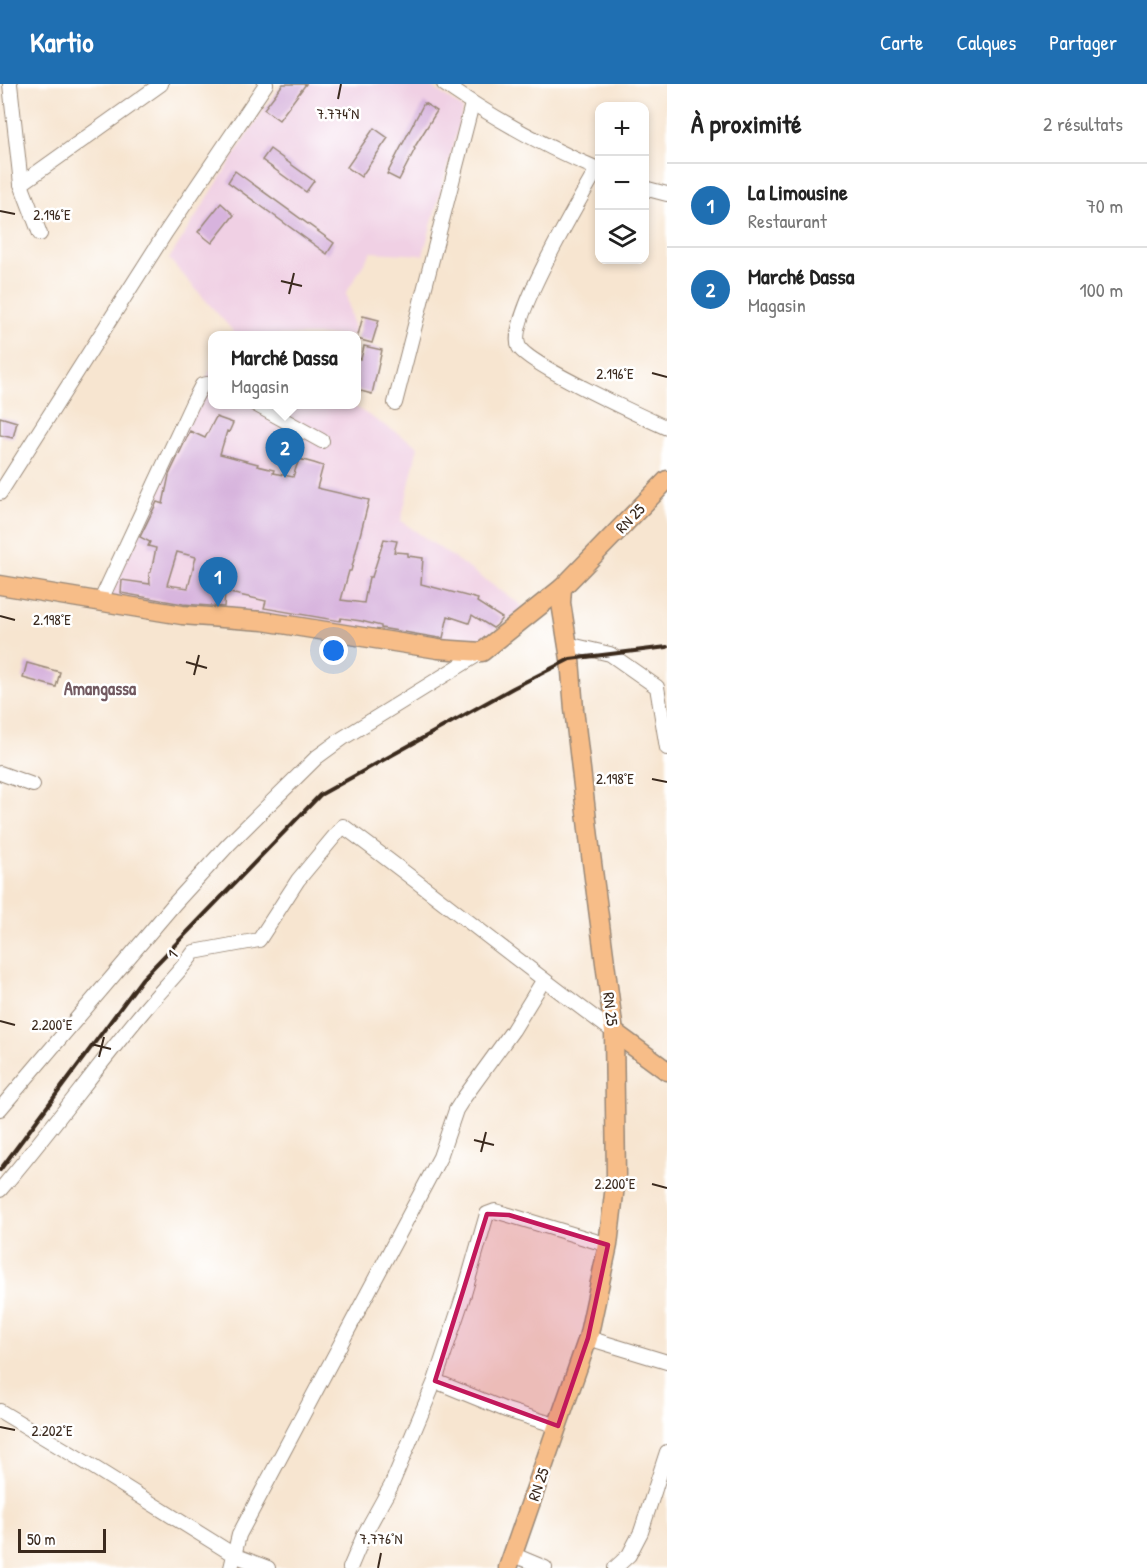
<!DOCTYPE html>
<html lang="fr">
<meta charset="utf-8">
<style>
:root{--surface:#fff;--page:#f2f2f2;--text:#222;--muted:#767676;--line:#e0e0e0;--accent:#1f6fb2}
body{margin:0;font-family:"Patrick Hand",sans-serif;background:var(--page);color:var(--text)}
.controls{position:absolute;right:18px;top:18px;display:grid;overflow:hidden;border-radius:12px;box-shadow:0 3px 9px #0003}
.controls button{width:54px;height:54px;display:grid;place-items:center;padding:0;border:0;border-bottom:2px solid var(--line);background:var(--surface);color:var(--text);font:30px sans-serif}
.scale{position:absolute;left:18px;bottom:15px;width:88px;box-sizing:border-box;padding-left:6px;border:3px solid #3b2a1e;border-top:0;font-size:16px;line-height:21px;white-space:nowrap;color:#3b2a1e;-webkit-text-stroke:4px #fff;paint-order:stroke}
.you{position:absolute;left:334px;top:567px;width:21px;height:21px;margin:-15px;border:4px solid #fff;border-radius:50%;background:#1a73e8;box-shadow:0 0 0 9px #1a73e833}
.badge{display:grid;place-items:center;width:39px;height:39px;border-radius:50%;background:var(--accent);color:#fff;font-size:20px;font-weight:700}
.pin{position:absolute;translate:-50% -50px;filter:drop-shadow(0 2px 3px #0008)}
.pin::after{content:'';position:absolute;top:32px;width:21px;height:18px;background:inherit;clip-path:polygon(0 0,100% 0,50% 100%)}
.popup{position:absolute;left:208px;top:247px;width:153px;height:78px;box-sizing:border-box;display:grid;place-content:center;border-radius:12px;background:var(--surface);filter:drop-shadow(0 2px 4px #0005);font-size:20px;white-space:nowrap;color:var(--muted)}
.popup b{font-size:22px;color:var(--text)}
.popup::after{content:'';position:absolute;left:50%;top:100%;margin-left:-12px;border:12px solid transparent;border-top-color:var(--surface)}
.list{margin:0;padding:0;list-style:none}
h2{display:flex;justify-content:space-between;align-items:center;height:78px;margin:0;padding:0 24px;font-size:26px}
h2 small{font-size:20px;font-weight:400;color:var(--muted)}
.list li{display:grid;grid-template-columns:39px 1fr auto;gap:18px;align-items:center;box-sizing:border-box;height:84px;padding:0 24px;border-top:2px solid var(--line)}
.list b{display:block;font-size:22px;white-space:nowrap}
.list p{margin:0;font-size:20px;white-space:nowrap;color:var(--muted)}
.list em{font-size:20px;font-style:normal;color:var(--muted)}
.icon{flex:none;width:33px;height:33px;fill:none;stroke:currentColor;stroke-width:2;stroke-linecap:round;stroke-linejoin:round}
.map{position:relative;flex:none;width:667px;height:1484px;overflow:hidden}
header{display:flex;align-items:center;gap:36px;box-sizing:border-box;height:84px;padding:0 30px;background:var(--accent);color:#fff}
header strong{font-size:28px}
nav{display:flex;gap:33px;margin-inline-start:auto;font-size:21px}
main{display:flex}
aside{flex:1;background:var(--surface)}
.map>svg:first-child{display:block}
.built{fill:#f0d0e4}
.building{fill:#d7b3dd;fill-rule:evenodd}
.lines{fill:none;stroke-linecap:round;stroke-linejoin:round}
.minor-casing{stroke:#987;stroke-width:16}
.major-casing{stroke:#987;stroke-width:21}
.minor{stroke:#fff;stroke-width:14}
.major{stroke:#f7bd88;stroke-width:18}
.rail{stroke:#3b2a1e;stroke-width:4}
.marked{fill:#c2185b;fill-opacity:0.2;stroke:#c2185b;stroke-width:4.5;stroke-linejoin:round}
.ticks{fill:none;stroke:#3b2a1e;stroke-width:2}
.labels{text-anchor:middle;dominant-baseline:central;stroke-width:5;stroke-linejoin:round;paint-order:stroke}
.street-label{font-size:16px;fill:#3b2a1e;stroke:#fff}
.neighbourhood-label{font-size:18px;font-weight:bold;fill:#725a61;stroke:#fff}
.ticks-label{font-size:15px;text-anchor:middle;fill:#3b2a1e;stroke:#fff;stroke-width:5;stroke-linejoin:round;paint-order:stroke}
</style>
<header>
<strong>Kartio</strong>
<nav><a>Carte</a><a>Calques</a><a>Partager</a></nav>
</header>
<main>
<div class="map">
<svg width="667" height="1484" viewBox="0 0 667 1484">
<rect width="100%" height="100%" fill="#fff"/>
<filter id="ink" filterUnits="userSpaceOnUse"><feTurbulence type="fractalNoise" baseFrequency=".0167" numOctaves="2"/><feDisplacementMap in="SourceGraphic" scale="12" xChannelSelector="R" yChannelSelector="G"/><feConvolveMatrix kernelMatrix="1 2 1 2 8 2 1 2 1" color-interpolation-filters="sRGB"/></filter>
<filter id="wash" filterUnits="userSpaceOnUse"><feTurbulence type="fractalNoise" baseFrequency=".008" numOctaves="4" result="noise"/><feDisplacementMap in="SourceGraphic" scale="24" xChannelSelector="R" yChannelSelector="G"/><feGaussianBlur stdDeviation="1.35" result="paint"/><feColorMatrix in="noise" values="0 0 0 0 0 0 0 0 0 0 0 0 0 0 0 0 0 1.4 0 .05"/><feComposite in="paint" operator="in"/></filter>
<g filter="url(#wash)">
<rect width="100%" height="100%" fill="#f7e5d0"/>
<!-- built -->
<g class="built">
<path d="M283 0H428L463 25 423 171 371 168 346 209 355 251H231L233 247 169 175 264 25Z"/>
<path d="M213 282V320L352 321 418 362 401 437 524 523 477 561 109 514 190 322Z"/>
</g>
<g id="blocks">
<!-- building -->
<g class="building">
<path d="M283 0H306L279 36 264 25Z"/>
<path d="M424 19 437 27 414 64 415 65 399 96 387 90Z"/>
<path d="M374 44 388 54 361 93 347 83Z"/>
<path d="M270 65 314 97 306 108 262 76Z"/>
<path d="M235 87 334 159 327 170 228 98Z"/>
<path d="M221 119 234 131 212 159 198 148Z"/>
<path d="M363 232 379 236 372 259 357 255Z"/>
<path d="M364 262 382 266 372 310 357 306V274L361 275Z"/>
<path d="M0 333 17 338 13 354 0 351Z"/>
<path d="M216 333 233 339 229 348 227 347 220 370 258 380 257 382 274 386 273 389 293 393 299 375 314 379 323 382 317 404 369 416 351 487H349L341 516 364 519 369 493H372L384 455 397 457 394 468 408 469V472L423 474 421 500 478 515 477 518 502 534 497 541 493 544 472 531 469 539 448 532 443 554H439L381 544V542L361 537 341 534 340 537 264 524 266 517 225 508 224 523 183 520 121 509 122 496 150 500 149 489 151 488 156 464 148 462 150 458 140 453 157 418 163 420 169 391 190 347 205 354ZM177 468 196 473 188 504 167 501Z"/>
<path d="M27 579 60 588 56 603 23 594Z"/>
</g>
</g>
</g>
<g filter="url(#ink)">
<use href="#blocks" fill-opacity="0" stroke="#987" stroke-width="1.5"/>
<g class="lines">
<defs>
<g id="minor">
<path d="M10 0 21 100 40 150"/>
<path d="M444 0C492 33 545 63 600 86"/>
<path d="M597 85C582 112 506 238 519 263 529 281 643 333 667 344"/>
<path d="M21 100 161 0"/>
<path d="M644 104 667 110"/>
<path d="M395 319 472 20"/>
<path d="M255 320 322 357"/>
<path d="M0 409 166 148 266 0"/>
<path d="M100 518 192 320 202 301 213 299"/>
<path d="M567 560 610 570 657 603 667 664"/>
<path d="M0 689 33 701"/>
<path d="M0 1025 175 819 229 760 317 673 343 654 482 568"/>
<path d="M0 1106C51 1047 96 983 146 924 162 905 180 888 194 868L259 856 298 796 343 742C434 809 522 881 614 948"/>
<path d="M588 1254 667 1278"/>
<path d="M435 1297 506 1326 558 1342"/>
<path d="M0 1327 90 1381 234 1471 268 1484"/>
<path d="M514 1471 545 1484"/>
<path d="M231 1484 239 1451 440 1073 456 1026 463 1015 513 946 543 897"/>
<path d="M350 1484 364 1451 391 1402 435 1297 464 1210 487 1130 495 1127 509 1131 608 1161"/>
<path d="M615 1484 629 1471 641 1448 667 1368"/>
</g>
<g id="major">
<path d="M0 501 182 531 263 537 438 565 482 568 562 504"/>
<path d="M614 948 667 987"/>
<path d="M508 1484 588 1254 608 1161 616 1093 614 948 591 771 574 625 570 575 561 519 562 504 667 396"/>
</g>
</defs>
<!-- minor casing -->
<use href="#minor" class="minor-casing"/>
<!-- major casing -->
<use href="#major" class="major-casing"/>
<!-- minor -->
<use href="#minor" class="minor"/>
<!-- major -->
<use href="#major" class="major"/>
<!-- rail -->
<path class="rail" d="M0 1086 142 895 320 711 513 604 570 575 667 563"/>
</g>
</g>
<!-- marked area -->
<path class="marked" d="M487 1130 509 1131 608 1161 588 1254 558 1342 435 1297Z"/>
<!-- ticks -->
<path class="ticks" d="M338 15 341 0M0 127 15 130M281 197 302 202M289 210 294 189M652 289 667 293M0 532 15 536M186 578 207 584M194 591 199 571M652 695 667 698M0 937 15 941M91 960 111 965M99 973 104 953M474 1056 494 1061M481 1068 486 1048M652 1100 667 1104M0 1343 15 1346M378 1484 381 1469"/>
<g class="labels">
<!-- street labels -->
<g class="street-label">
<text transform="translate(630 434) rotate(-46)">RN 25</text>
<text transform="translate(172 870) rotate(-52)">1</text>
<text transform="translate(611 925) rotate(83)">RN 25</text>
<text transform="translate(538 1400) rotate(-71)">RN 25</text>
</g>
<!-- neighbourhood labels -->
<g class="neighbourhood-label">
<text x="100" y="604">Amangassa</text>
</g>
</g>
<g class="ticks-label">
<text x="338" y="35">7.774°N</text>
<text x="52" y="136">2.196°E</text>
<text x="615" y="295">2.196°E</text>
<text x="52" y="541">2.198°E</text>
<text x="615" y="700">2.198°E</text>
<text x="52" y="946">2.200°E</text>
<text x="615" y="1105">2.200°E</text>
<text x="52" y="1352">2.202°E</text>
<text x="381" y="1460">7.776°N</text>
</g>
</svg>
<div class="controls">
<button>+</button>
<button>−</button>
<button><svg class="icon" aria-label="layers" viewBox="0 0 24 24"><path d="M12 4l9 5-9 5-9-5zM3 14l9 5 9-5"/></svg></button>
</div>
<div class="scale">50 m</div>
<div class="you"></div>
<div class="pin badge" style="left:218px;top:523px">1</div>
<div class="pin badge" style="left:285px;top:394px">2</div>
<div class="popup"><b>Marché Dassa</b>Magasin</div>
</div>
<aside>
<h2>À proximité<small>2 résultats</small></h2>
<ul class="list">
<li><span class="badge">1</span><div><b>La Limousine</b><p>Restaurant</p></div><em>70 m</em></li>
<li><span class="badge">2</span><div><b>Marché Dassa</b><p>Magasin</p></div><em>100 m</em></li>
</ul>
</aside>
</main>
